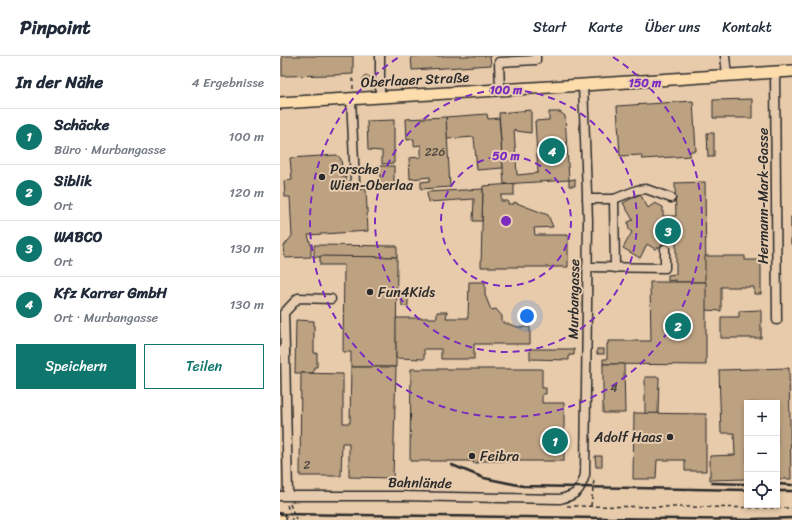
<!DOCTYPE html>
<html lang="de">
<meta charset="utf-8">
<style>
:root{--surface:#fff;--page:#f2f2f3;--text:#1f2937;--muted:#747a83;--line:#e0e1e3;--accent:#0f766e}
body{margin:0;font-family:Sriracha,sans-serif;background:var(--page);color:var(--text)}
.controls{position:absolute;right:12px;bottom:12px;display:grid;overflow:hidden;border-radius:0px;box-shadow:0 2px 6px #0003}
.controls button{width:36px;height:36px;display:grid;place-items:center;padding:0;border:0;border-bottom:1px solid var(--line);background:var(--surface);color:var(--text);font:20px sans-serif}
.you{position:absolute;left:247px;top:260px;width:14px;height:14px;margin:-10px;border:3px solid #fff;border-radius:50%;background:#1a73e8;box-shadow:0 0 0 6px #1a73e833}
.badge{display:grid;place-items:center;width:26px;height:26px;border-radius:50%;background:var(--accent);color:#fff;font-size:13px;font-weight:700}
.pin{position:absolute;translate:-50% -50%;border:2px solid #fff;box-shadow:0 1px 4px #0006}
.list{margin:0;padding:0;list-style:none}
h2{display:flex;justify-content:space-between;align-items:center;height:52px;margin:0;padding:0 16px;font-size:17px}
h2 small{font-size:13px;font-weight:400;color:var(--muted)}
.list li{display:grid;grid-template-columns:26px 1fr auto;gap:12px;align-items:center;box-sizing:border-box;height:56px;padding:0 16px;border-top:1px solid var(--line)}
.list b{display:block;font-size:15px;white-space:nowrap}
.list p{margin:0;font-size:13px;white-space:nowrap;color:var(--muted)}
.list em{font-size:13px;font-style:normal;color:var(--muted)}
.actions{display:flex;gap:8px;padding:12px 16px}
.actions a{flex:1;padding:9px 0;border:1px solid var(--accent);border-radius:0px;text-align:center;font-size:14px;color:var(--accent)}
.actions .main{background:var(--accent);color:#fff}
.icon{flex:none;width:22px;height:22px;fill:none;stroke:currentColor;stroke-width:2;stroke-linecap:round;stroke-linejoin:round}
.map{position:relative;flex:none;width:512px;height:464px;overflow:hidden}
header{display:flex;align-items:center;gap:24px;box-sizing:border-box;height:56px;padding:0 20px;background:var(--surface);border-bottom:1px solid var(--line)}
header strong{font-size:19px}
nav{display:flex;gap:22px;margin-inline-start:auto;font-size:14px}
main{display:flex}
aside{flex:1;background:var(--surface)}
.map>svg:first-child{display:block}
.building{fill:#bda282;stroke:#2b2b2b}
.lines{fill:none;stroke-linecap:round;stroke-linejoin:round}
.minor-casing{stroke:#2b2b2b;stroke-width:11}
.major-casing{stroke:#2b2b2b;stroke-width:14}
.path{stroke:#2b2b2b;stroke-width:1.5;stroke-dasharray:4 3;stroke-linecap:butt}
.minor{stroke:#e6cbae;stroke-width:8}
.major{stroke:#fddcac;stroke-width:11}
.rail{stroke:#2b2b2b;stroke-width:2.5}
.ring{fill:none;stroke:#7b2cbf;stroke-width:2;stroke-dasharray:7 5}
.poi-dot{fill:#2b2b2b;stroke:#e6cbae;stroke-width:1.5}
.labels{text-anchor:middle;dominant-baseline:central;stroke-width:4;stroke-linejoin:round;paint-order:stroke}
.number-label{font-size:12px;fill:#504941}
.street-label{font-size:14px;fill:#2b2b2b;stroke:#e6cbae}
.poi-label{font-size:14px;fill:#2b2b2b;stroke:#e6cbae;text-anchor:start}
.centre{fill:#7b2cbf;stroke:#e6cbae;stroke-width:2}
.ring-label{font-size:12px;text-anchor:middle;font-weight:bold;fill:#7b2cbf;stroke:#e6cbae;stroke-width:4;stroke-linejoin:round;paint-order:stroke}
</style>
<header>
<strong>Pinpoint</strong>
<nav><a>Start</a><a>Karte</a><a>Über uns</a><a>Kontakt</a></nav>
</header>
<main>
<aside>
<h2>In der Nähe<small>4 Ergebnisse</small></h2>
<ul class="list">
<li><span class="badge">1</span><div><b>Schäcke</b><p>Büro · Murbangasse</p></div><em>100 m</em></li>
<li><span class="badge">2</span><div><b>Siblik</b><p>Ort</p></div><em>120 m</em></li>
<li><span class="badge">3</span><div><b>WABCO</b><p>Ort</p></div><em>130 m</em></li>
<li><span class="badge">4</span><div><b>Kfz Karrer GmbH</b><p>Ort · Murbangasse</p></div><em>130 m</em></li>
</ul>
<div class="actions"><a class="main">Speichern</a><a>Teilen</a></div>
</aside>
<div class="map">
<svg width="512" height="464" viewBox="0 0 512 464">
<rect width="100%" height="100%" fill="#e8cbab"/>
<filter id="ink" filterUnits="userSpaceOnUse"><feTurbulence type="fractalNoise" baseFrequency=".025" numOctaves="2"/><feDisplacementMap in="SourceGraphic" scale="8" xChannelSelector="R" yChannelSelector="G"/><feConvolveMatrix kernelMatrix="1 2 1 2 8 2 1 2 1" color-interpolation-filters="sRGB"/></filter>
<g filter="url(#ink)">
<!-- building -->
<g class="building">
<path d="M2 0H73V18L52 19 2 20Z"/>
<path d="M131 0H210L211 9 132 14Z"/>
<path d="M86 19 90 21 86 27 82 24Z"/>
<path d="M472 43V62H433V44Z"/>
<path d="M413 45 416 95H410V100L362 103 361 99 340 100 337 50Z"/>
<path d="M251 54V77L237 75 234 73 237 119 258 117 255 65 269 64V56H280L285 60 289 124 224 128 219 57Z"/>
<path d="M207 58 208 63 219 62 223 112 197 114 194 81 167 83 166 61Z"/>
<path d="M166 61 170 131 141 133V126L150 125V121L130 123 129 102 141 101V89L134 90V83L127 84 126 63Z"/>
<path d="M114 64V107L102 108V95L88 94 87 65Z"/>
<path d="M427 77H434V101H428Z"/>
<path d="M57 99 61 103 63 121H66L67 134 86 133 88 175 28 179 31 189V201L5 202 4 190 12 180 10 141H5L4 125 12 124 10 102Z"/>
<rect x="100" y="110" width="14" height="21"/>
<rect x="481" y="118" width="5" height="6"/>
<path d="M295 123V130H289V124Z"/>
<path d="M425 126 426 226H396V224L388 225V219L396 218V179H383V189L375 193 367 188 360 202 343 192 352 176 349 174 348 166 353 164 343 147 360 138 368 152 375 147 383 151V160H396L395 127Z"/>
<path d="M234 128V139H221V145H228V148H234V146L268 159 273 171 254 172 255 179H288V211H201L203 130Z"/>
<path d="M203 133 202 165H193L194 143 148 146 147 136Z"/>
<rect x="511" y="161" width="1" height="27"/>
<path d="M34 189 117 190V201H34Z"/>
<path d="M40 200 117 201 116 311H71V296H63L64 209H40Z"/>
<path d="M425 200H465V204H481V238H474V231H441V255L425 254Z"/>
<path d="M189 226H205V239L211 254 216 253 222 260V266L238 271H250V288H194V303H161V293H144V303L116 302V262H157V256H167L166 262H188Z"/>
<path d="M370 226H426V309L323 308V303H327V288H328V285H371Z"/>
<path d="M121 236H128V250H122Z"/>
<path d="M481 254V282H441V261H459V255Z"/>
<path d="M16 264 34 265V297H37V311H34L33 317H15Z"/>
<path d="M250 293H294V299H289V304L250 303Z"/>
<rect x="317" y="293" width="7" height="5"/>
<path d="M323 308H344L345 357H323Z"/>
<path d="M71 311H116L113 422 69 421V387H62L61 420H20L21 317 63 318V367H70Z"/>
<path d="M509 312 511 423H497V347H467V423L430 424V400L455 399 454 377H441L439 314Z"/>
<path d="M131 313H262V332H266V338H262V347H284V405H198V407H193V405H130Z"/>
<path d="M365 321H379L378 358H365Z"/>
<path d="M354 357 426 358V415H405V404H377L376 423H353Z"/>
<path d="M315 400H322V411H316Z"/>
</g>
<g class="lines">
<defs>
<g id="minor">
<path d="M445 0 447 19"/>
<path d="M495 16 497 264"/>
<path d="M220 34 219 6 256 4V0"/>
<path d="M100 41V0"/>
<path d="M71 42 75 126"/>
<path d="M307 143H334L335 212"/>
<path d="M334 143 357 134 366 133 391 142"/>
<path d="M307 211 385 212V193"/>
<path d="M0 295H5L8 439"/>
<path d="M5 295 4 257 18 242 51 243"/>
<path d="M0 440H121L280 443C297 439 300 435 305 419L308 165 303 29"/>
</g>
<g id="major">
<path d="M0 47 303 29 512 15"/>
<path d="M0 463V464"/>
</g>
</defs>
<!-- minor casing -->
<use href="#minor" class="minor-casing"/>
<!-- major casing -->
<use href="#major" class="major-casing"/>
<!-- path -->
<g class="path">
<path d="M73 33V20"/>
<path d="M10 448 16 464"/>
<path d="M7 449 12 464"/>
<path d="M287 450 512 452"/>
<path d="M311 450 314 424 312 423"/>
</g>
<!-- minor -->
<use href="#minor" class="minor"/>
<!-- major -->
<use href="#major" class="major"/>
<!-- rail -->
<g class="rail">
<path d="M172 409 204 422 243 430 467 434"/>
<path d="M432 427 467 428"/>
<path d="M497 428 512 429"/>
<path d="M497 435H512"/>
<path d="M0 458 478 464"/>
<path d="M473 463 512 462"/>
</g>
</g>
</g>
<!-- distance rings -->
<g class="ring">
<circle cx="226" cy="165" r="65"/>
<circle cx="226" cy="165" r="131"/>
<path d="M333 1A196 196 0 1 1 119 1"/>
</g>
<!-- markers -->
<g class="poi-dot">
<circle cx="42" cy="121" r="4"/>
<circle cx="90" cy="236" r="4"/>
<circle cx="390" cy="381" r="4"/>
<circle cx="192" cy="400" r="4"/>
</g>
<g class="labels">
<!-- number labels -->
<g class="number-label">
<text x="155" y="96">226</text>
<text x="334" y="332">4</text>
<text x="27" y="409">2</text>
</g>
<!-- street labels -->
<g class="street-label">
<text transform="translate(135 24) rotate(-3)">Oberlaaer Straße</text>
<text transform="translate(483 140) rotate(-90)">Hermann-Mark-Gasse</text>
<text transform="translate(294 243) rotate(-89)">Murbangasse</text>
<text transform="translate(140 427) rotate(1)">Bahnlände</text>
</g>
<!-- poi labels -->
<g class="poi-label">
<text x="50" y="113">Porsche<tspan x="50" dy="16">Wien-Oberlaa</tspan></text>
<text x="98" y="236">Fun4Kids</text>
<text x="382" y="381" text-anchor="end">Adolf Haas</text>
<text x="200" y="400">Feibra</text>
</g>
</g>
<circle cx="226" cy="165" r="6" class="centre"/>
<g class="ring-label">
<text x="365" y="31">150 m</text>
<text x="226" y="38">100 m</text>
<text x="226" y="104">50 m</text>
</g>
</svg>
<div class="controls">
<button>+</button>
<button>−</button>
<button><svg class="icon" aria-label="locate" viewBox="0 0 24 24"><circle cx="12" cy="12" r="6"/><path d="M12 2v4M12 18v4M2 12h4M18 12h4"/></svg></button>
</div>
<div class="you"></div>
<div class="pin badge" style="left:275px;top:385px">1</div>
<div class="pin badge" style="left:398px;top:270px">2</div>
<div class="pin badge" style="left:388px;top:175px">3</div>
<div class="pin badge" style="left:272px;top:95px">4</div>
</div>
</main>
